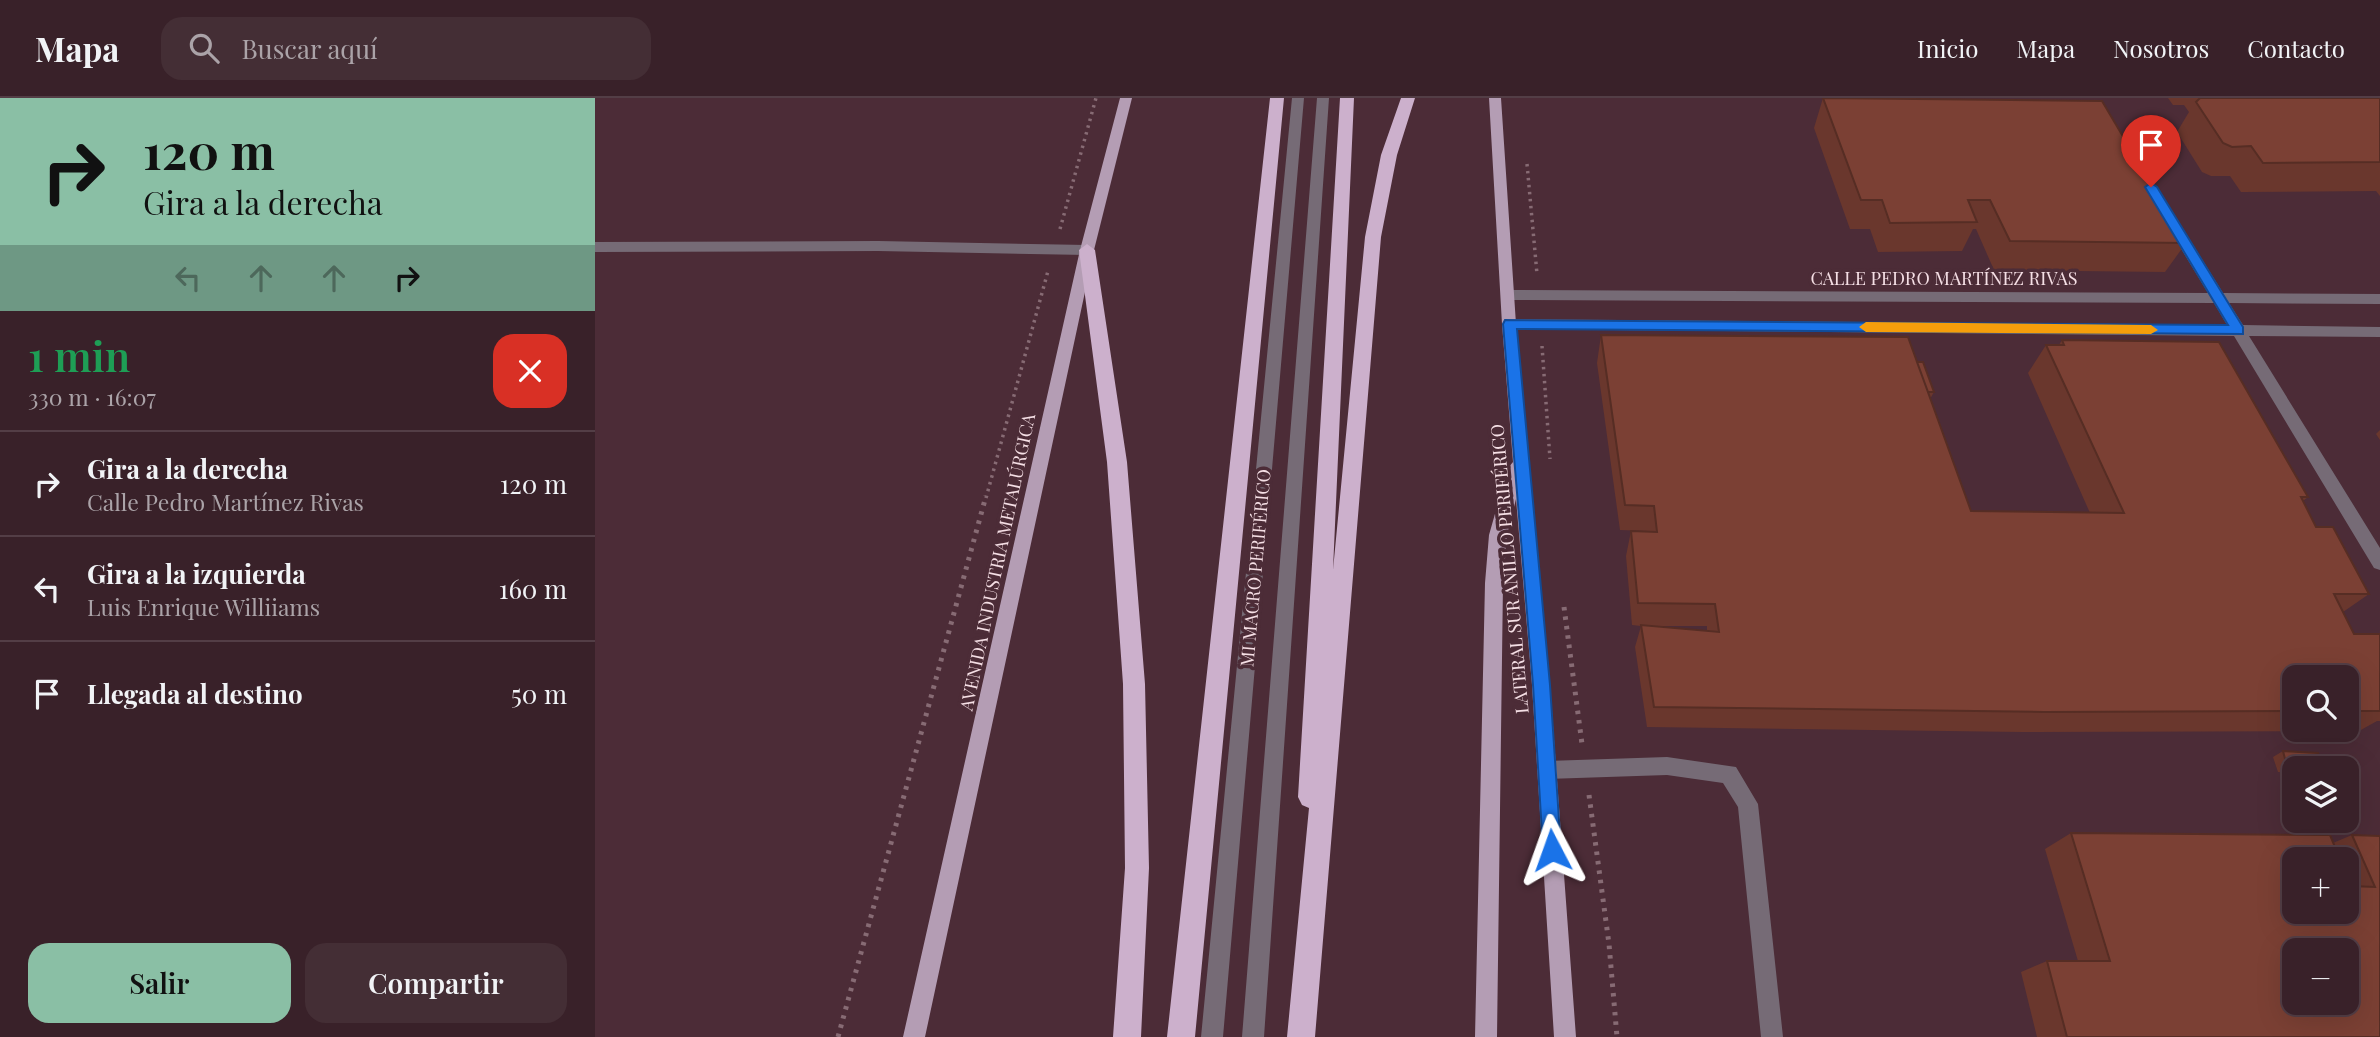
<!DOCTYPE html>
<html lang="es">
<head>
<meta charset="utf-8">
<style>
  body { margin:0; font-family:"Playfair Display",serif; background:#442e35; color:#f1f3f6; height:100vh; display:flex; flex-direction:column; font-size:26px; white-space:nowrap }
  * { box-sizing:border-box; margin:0 }
  p { font-size:23px; color:#aba3a8 }
  .icon { flex:none; width:38px; height:38px; fill:none; stroke:currentColor; stroke-width:2; stroke-linecap:round; stroke-linejoin:round }
  .map { position:relative; flex:1; overflow:hidden }
  .panel { display:flex; flex-direction:column; background:#392129; width:595px }
  .panel>* { flex:none }
  .top-card { background:#8abfa5; color:#111; overflow:hidden }
  .controls { position:absolute; left:1687px; top:567px; display:grid; gap:14px }
  .controls a { display:grid; place-items:center; width:77px; height:77px; border-radius:14px; background:#392129; box-shadow:0 7px 28px #0002,0 0 0 2px #533e46; font-size:35px }
  .pin { position:absolute; display:grid; place-items:center; width:60px; height:60px; color:#fff; margin:-72px -30px; border-radius:50% 50% 50% 0; rotate:-45deg; box-shadow:0 0 7px #0007 }
  .pin .icon { rotate:45deg }
  .me { position:absolute; width:77px; margin:-38px; rotate:356deg; stroke-linejoin:round; filter:drop-shadow(0 0 5px #0008) }
  .turn { display:flex; align-items:center; gap:24px; height:147px; padding:0 28px; font-size:32px }
  .turn .icon { width:91px; height:91px; stroke-width:2.5 }
  .turn b { display:block; font-size:49px; line-height:60px }
  .lanes { display:flex; align-items:center; height:66px; padding:0 28px; background:#0003; justify-content:center; gap:35px; direction:ltr }
  .lanes .off { opacity:.35 }
  .round { display:grid; place-items:center; flex:none; width:74px; height:74px; border-radius:21px; background:#442e35 }
  .headline { display:flex; align-items:center; justify-content:space-between; height:119px; padding:0 28px }
  h1 { font-size:42px; font-weight:600; line-height:52px; color:#1e9e55 }
  .button { display:flex; gap:14px; margin-top:auto; padding:14px 28px }
  .button a { flex:1; height:80px; border-radius:21px; background:#8abfa5; color:#111; font-size:28px; font-weight:600; line-height:80px; text-align:center }
  .button a+a { background:#442e35; color:#f1f3f6 }
  ul { padding:0; list-style:none }
  li { display:flex; align-items:center; gap:21px; height:105px; padding:0 28px; border-top:2px solid #533e46 }
  li div { flex:1 }
  li b { display:block; font-size:26px }
  li em { font-style:normal }
  header { display:flex; align-items:center; gap:42px; box-sizing:border-box; height:98px; padding:0 35px; background:#392129; border-bottom:2px solid #533e46 }
  header strong { font-size:33px }
  nav { display:flex; gap:38px; margin-inline-start:auto; font-size:24px }
  .search { width:490px; height:63px; background:#442e35; display:flex; align-items:center; gap:18px; box-sizing:border-box; padding:0 24px; border-radius:21px; color:#aba3a8; font-size:26px }
  main { display:flex; flex:1; min-height:0 }
  .map>svg:first-child { display:block }
</style>
</head>
<body>
<header>
<strong>Mapa</strong>
<div class="search"><svg class="icon" aria-label="search" viewBox="0 0 24 24"><circle cx="10" cy="10" r="6"/><path d="M15 15l6 6"/></svg>Buscar aquí</div>
<nav><a>Inicio</a><a>Mapa</a><a>Nosotros</a><a>Contacto</a></nav>
</header>
<main>
<section class="panel">
<div class="top-card">
<div class="turn"><svg class="icon" aria-label="right" viewBox="0 0 24 24"><path d="M7 20v-9h11M14 6l5 5-5 5"/></svg><div><b>120 m</b>Gira a la derecha</div></div>
<div class="lanes"><svg class="icon off" aria-label="left" viewBox="0 0 24 24"><path d="M17 20v-9H6M10 6l-5 5 5 5"/></svg><svg class="icon off" aria-label="ahead" viewBox="0 0 24 24"><path d="M12 20V5M6 11l6-6 6 6"/></svg><svg class="icon off" aria-label="ahead" viewBox="0 0 24 24"><path d="M12 20V5M6 11l6-6 6 6"/></svg><svg class="icon" aria-label="right" viewBox="0 0 24 24"><path d="M7 20v-9h11M14 6l5 5-5 5"/></svg></div>
</div>
<div class="headline"><div><h1>1 min</h1><p>330 m · 16:07</p></div><a class="round" style="background:#d93025;color:#fff"><svg class="icon" aria-label="close" viewBox="0 0 24 24"><path d="M6 6l12 12M18 6L6 18"/></svg></a></div>
<ul>
<li><svg class="icon" aria-label="right" viewBox="0 0 24 24"><path d="M7 20v-9h11M14 6l5 5-5 5"/></svg><div><b>Gira a la derecha</b><p>Calle Pedro Martínez Rivas</p></div><em>120 m</em></li>
<li><svg class="icon" aria-label="left" viewBox="0 0 24 24"><path d="M17 20v-9H6M10 6l-5 5 5 5"/></svg><div><b>Gira a la izquierda</b><p>Luis Enrique Williiams</p></div><em>160 m</em></li>
<li><svg class="icon" aria-label="arrive" viewBox="0 0 24 24"><path d="M6 21V4h12l-3 4 3 4H6"/></svg><div><b>Llegada al destino</b></div><em>50 m</em></li>
</ul>
<div class="button"><a>Salir</a><a>Compartir</a></div>
</section>
<div class="map">
<svg width="1785" height="939" viewBox="0 0 1785 939">
  <rect width="100%" height="100%" fill="#4c2c37"/>
  <g fill="none" stroke-linecap="round" stroke-linejoin="round">
    <path stroke="#876b74" stroke-width="3.5" stroke-dasharray="2.5 4.5" stroke-linecap="butt" d="M932 66 942 176
      M465 131 501 0
      M947 248 955 361
      M391 400 453 173"/>
    <path stroke="#876b74" stroke-width="5" stroke-dasharray="3.5 6" stroke-linecap="butt" d="M969 509 987 646
      M994 697 1014 846 1022 939
      M243 939 391 398"/>
    <path fill="#766b76" fill-rule="evenodd" d="M697 0H709L628 939H606Z
      M722 0H734L669 939H647Z
      M1578 121 1583 123 1628 195 1785 196V206L1634 205 1648 227 1785 229V239L1654 238 1785 450V472L1779 470 1639 238 914 231 907 226 914 221 1632 227 1619 205 913 202 906 197 913 192 1613 195 1571 126Z
      M283 143 492 147 499 152 492 157 283 153 0 154V144Z
      M1072 659 1141 669 1163 706 1188 939H1166L1143 709 1128 685 1072 677 952 681 945 679 942 672 945 665 952 663Z"/>
    <path fill="#b49db4" fill-rule="evenodd" d="M525 0H537L499 152 330 939H308L485 152Z
      M894 0H906L921 226 955 587 981 939H959L937 587 921 401 912 437 908 485 902 939H880L890 485 894 437 913 370 918 364 907 226Z"/>
    <path fill="#ccb0cc" fill-rule="evenodd" d="M675 0H689L600 939H572Z
      M745 0H759L738 472 770 139 786 57 806 0H820L802 57 786 139 720 939H692L714 710 707 707 703 699Z
      M492 146 500 152 532 364 550 586 554 770 546 939H518L530 770 528 586 512 364 484 152Z"/>
  </g>
  <path fill="#6a372d" fill-rule="evenodd" d="M1228 0 1591 145 1570 174 1399 172 1381 131H1378L1367 153 1283 154 1275 131H1255L1219 30Z
    M1573 0H1785V98L1781 93 1646 94 1635 78H1616L1607 74 1582 34 1594 14 1589 7H1578Z
    M1006 237 1322 264 1339 294 1335 301 1376 413 1495 415 1433 275 1451 247H1464L1467 242 1713 399 1708 403 1721 429 1774 496 1748 514 1759 536H1785V623H1782L1764 633 1426 634 1052 629 1040 549 1046 528 1037 527 1031 458 1036 433 1053 434V433L1025 432 1002 265ZM1050 528H1112V533ZM1699 579H1752V632H1699Z
    M1785 332V342L1781 336Z
    M1688 653 1729 670H1699V675L1683 674 1678 659Z
    M1476 735 1738 745 1757 737 1785 738V939H1442L1426 874 1452 863H1483L1450 751ZM1699 761H1752V814Z"/>
  <path fill="#7b4034" stroke="#562d24" stroke-width="2" fill-rule="evenodd" d="M1228 0 1507 3 1591 145 1415 143 1395 102H1373L1382 124 1295 125 1287 102H1266Z
    M1605 0H1785V64L1668 65 1656 48 1637 49 1628 45 1601 4Z
    M1006 237 1313 239 1376 413 1529 415 1451 247H1469L1467 242 1624 244 1713 399H1706L1721 429H1738L1774 496H1739L1759 536H1785V613H1752V579H1699V613L1449 614 1059 609 1046 527 1124 534 1120 506 1043 505 1036 433 1062 434 1059 408 1030 407Z
    M1322 264H1328L1339 294H1333Z
    M1688 653 1723 655 1729 670 1692 669Z
    M1476 735 1735 737 1745 761H1699V814H1752V777L1756 788 1780 789 1757 737 1785 738V939H1472L1452 863H1515ZM1699 852H1752V905H1699Z"/>
  <path fill="#1a73e8" stroke="#114b97" stroke-width="2" d="M1556 85 1562 89 1648 229V236L922 231 955 587 966 752 964 759 957 761 950 759 948 752 938 587 908 226 910 222 1633 227 1550 89Z"/>
  <path fill="#f59e0b" d="M1271 224 1556 227 1563 232 1556 236 1271 234 1264 229Z"/>
  <g text-anchor="middle" dominant-baseline="central" stroke-width="7" stroke-linejoin="round" paint-order="stroke">
    <g font-size="18" fill="#f5dfe5" stroke="#4c2c37">
      <text x="1349" y="180">CALLE PEDRO MARTÍNEZ RIVAS</text>
      <text transform="translate(402 464) rotate(-78)">AVENIDA INDUSTRIA METALÚRGICA</text>
      <text transform="translate(660 470) rotate(-85)">MI MACRO PERIFÉRICO</text>
      <text transform="translate(914 471) rotate(-95)">LATERAL SUR ANILLO PERIFÉRICO</text>
    </g>
  </g>
</svg>
<div class="controls">
<a><svg class="icon" aria-label="search" viewBox="0 0 24 24"><circle cx="10" cy="10" r="6"/><path d="M15 15l6 6"/></svg></a>
<a><svg class="icon" aria-label="layers" viewBox="0 0 24 24"><path d="M12 4l9 5-9 5-9-5zM3 14l9 5 9-5"/></svg></a>
<a>+</a>
<a>−</a>
</div>
<div class="pin" style="left:1556px;top:89px;background:#d93025"><svg class="icon" aria-label="arrive" viewBox="0 0 24 24"><path d="M6 21V4h12l-3 4 3 4H6"/></svg></div>
<svg class="me" style="left:957px;top:752px" viewBox="-20 -20 40 40"><path d="M0-17L14 15 0 8-14 15z" fill="#1a73e8" stroke="#fff" stroke-width="4"/></svg>
</div>
</main>
</body>
</html>
